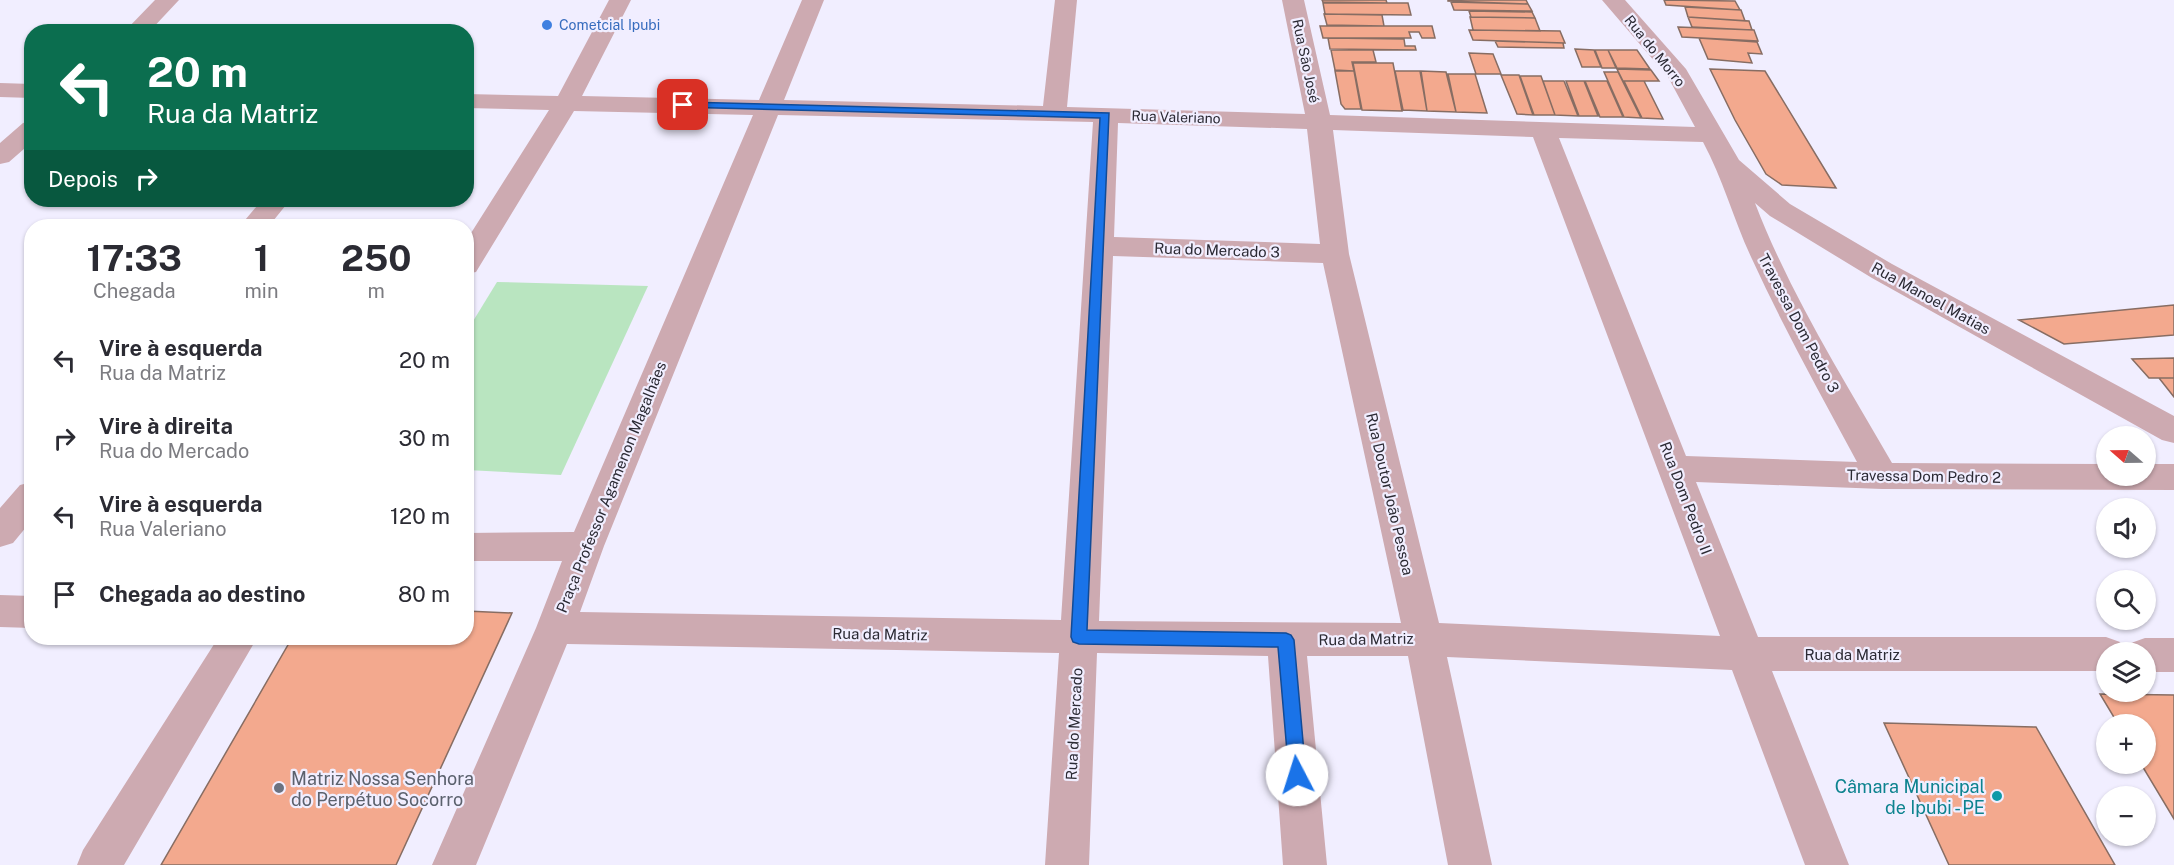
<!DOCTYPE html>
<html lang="pt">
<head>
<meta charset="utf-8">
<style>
  body { margin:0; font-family:"Public Sans",sans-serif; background:#f2f2f3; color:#2b2b33; height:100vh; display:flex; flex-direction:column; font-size:22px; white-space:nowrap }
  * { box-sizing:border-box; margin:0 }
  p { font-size:20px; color:#7c7c81 }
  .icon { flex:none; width:33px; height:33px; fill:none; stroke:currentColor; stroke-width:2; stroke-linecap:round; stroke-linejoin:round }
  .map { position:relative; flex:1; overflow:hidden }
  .drawer { position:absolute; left:24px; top:219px; width:450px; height:426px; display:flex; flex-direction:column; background:#fff; border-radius:24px; box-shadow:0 2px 4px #0004 }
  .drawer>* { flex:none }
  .banner { position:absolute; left:24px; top:24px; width:450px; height:183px; border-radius:24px; box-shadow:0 2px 4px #0004; background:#0b6e4f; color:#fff; overflow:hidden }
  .needle { width:39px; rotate:290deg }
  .tools { position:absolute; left:2096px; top:426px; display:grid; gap:12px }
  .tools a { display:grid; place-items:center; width:60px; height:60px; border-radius:50%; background:#fff; box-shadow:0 2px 4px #0004; font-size:30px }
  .pin { position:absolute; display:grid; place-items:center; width:51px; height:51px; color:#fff; margin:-26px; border-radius:12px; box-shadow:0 3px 9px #0006 }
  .me { position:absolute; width:66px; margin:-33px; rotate:355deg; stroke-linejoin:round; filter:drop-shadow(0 0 4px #0008) }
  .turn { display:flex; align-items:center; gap:21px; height:126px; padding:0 24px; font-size:27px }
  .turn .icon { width:78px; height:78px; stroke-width:2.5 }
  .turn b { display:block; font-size:42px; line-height:51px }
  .then { display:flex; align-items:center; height:57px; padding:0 24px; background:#0003; gap:12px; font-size:22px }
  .eta { display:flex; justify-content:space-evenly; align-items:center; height:102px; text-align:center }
  .eta b { font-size:36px; font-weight:700; line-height:42px }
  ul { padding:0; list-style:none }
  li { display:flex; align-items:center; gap:18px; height:78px; padding:0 24px }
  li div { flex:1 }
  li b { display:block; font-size:22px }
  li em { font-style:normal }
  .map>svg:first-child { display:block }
</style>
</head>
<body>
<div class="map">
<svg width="2174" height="865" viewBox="0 0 2174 865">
  <rect width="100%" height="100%" fill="#f1eeff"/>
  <path fill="#b9e5c0" d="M497 282 648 286 561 475 467 470V331Z"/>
  <path fill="#f3a98e" stroke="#876d63" stroke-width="1.5" d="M1322 0H1386L1387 3 1323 2Z
    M1448 0H1526L1528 4 1448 1Z
    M1664 0 1735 1 1740 10 1666 5Z
    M1451 2 1528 4 1532 11 1454 10Z
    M1323 3H1408L1411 15 1325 14Z
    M1685 7 1741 10 1745 21 1688 17Z
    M1469 11 1532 12 1535 18 1471 17Z
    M1324 14 1382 15 1384 26 1327 25Z
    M1470 17 1535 18 1540 31 1473 30Z
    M1688 17 1749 21 1752 30 1692 27Z
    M1320 26H1432L1435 38H1422L1419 32H1409L1411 38H1323Z
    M1678 27 1754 30 1758 41 1682 37Z
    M1469 30 1560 31 1565 43 1473 40Z
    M1328 38 1404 39 1405 46H1415L1416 50 1330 49Z
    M1699 38 1757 42 1762 54 1748 53 1752 63 1708 59Z
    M1495 41 1563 43 1564 48 1498 47Z
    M1575 49 1594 50 1601 67H1582Z
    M1331 50H1373L1376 62H1352L1354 71 1335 70Z
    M1595 50H1608L1616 68H1602Z
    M1608 50H1637L1650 69 1617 68Z
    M1469 53 1493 54 1501 74H1476Z
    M1353 63H1393L1402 111 1362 110Z
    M1617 69 1651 70 1659 81H1623Z
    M1710 69 1765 71 1836 188 1782 185 1766 174 1735 120Z
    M1335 71H1354L1361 109H1345L1341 104Z
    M1395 71H1420L1427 111 1403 110Z
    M1421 71 1446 72 1456 112 1427 111Z
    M1604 72H1618L1641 118 1624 117Z
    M1448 74H1475L1487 113 1456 112Z
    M1501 75H1519L1533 115 1517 114Z
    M1520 76H1541L1555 115H1534Z
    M1543 81H1564L1578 116 1555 115Z
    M1566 81H1584L1598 116H1579Z
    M1585 81H1607L1623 117H1600Z
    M1624 81H1644L1663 119 1642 118Z
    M2174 305V335L2064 344 2019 320Z
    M2174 358V378H2149L2132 359Z
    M2159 378H2174V397Z
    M466 611 512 613 396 865H161L292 638H466Z
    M2100 694 2174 695V819L2141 764H2145V724H2118Z
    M1884 723 2036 727 2115 865H1949Z"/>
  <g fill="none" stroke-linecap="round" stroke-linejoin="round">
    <path fill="#cdaab1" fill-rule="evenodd" d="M155 0H179L149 32H124Z
      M609 0H631L582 96 759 100 802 0H824L784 100 1043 106 1055 0H1077L1067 107 1305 114 1282 0H1304L1330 115 1695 127 1668 77 1602 0H1625L1686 69 1739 160 1790 204 1892 264 2174 416V443L2162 440 1872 278 1770 216 1755 203C1790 294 1843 378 1892 463L2106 464V476H2145V464H2174V490L1882 489 1696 482 1758 637H2106L2120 642 2125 652H2106V671H1772L1849 865H1805L1732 670 1447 657 1492 865H1448L1408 656H1307L1327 865H1283L1268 656 1097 653 1089 865H1045L1059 653 567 644 476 865H432L536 628 562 561H466V533L574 532 753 115 574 111 476 272 466 274V241L549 110 466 108V94L558 96ZM778 115 1093 122 1061 620 580 612 604 546ZM1118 123 1307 129 1320 244 1114 237ZM1333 130 1533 137 1720 636 1439 623 1349 254ZM1559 138 1703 142C1723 179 1734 221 1752 259 1784 329 1821 395 1857 462L1686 456ZM1113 256 1323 263 1401 623 1099 621Z
      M0 83 32 84V98L0 97Z
      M32 121V142L9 162 0 164V143L23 123Z
      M262 200H290L269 226H240Z
      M32 482V520L13 543 0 547V508L20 485Z
      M0 595 32 596V628L0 627Z
      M218 638H257L124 865H77L83 850Z
      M2145 638H2174V672H2145V652H2127L2131 643Z"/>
  </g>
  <path fill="#1a73e8" stroke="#114b97" stroke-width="1.5" d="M683 102 1109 113 1087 630 1286 633 1291 635 1294 640 1306 775 1303 781 1297 783 1291 781 1289 775 1278 647 1079 644 1073 642 1071 637 1100 118 679 107V103Z"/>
  <circle fill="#3f7fe0" stroke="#f1eeff" stroke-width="2" cx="547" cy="25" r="6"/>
  <circle fill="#6b7280" stroke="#f1eeff" stroke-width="2" cx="279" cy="788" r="6"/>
  <circle fill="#0f9aa8" stroke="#f1eeff" stroke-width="2" cx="1997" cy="796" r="6"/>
  <g text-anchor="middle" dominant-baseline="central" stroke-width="4.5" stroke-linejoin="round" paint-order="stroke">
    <g font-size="14" fill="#366cbe" stroke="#f1eeff" text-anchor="start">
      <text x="559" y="25">Cometcial Ipubi</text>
    </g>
    <g font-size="14" fill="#2b2a34" stroke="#f1eeff">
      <text transform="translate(1655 51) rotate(51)">Rua do Morro</text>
      <text transform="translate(1306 61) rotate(78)">Rua São José</text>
      <text transform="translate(1176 117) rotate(2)">Rua Valeriano</text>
    </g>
    <g font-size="15" fill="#2b2a34" stroke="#f1eeff">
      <text transform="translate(1217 250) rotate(2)">Rua do Mercado 3</text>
      <text transform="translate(1931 298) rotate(29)">Rua Manoel Matias</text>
      <text transform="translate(1799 323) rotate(62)">Travessa Dom Pedro 3</text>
      <text transform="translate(1924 476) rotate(1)">Travessa Dom Pedro 2</text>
      <text transform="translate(611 487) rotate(-68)">Praça Professor Agamenon Magalhães</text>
      <text transform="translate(1390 494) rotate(77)">Rua Doutor João Pessoa</text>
      <text transform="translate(1686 498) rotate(69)">Rua Dom Pedro II</text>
      <text transform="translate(880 634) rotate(1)">Rua da Matriz</text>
      <text transform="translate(1366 639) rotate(-1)">Rua da Matriz</text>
      <text x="1852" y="654">Rua da Matriz</text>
      <text transform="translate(1074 724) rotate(-87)">Rua do Mercado</text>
    </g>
    <g font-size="18" fill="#5b616d" stroke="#f1eeff" text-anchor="start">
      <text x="291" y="778">Matriz Nossa Senhora<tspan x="291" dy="21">do Perpétuo Socorro</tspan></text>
    </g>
    <g font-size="18" fill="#0d838f" stroke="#f1eeff" text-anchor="end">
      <text x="1985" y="786">Câmara Municipal<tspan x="1985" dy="21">de Ipubi - PE</tspan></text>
    </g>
  </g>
</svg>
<div class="tools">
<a><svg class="needle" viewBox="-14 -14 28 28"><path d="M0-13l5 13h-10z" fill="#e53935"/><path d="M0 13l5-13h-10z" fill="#7c7c81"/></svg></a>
<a><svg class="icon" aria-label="sound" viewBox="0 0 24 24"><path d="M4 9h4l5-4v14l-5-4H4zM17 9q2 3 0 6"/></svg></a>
<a><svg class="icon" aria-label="search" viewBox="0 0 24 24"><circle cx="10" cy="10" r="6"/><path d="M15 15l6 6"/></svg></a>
<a><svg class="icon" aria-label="layers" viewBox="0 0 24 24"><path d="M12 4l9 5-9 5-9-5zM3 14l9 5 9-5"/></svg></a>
<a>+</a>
<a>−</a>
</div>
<div class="pin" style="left:683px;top:105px;background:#d93025"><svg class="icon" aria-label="arrive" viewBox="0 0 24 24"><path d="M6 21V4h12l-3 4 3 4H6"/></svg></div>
<svg class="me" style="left:1297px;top:775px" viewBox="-20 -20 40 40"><circle r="19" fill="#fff"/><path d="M0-13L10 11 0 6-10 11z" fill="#1a73e8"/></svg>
<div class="banner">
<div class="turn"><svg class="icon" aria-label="left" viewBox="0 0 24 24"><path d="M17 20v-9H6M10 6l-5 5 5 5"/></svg><div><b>20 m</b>Rua da Matriz</div></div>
<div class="then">Depois<svg class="icon" aria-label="right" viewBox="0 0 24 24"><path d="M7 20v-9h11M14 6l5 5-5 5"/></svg></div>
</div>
<section class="drawer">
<div class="eta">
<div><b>17:33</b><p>Chegada</p></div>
<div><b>1</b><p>min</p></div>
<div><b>250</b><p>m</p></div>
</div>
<ul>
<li><svg class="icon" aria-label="left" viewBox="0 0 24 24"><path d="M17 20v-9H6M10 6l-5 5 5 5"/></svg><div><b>Vire à esquerda</b><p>Rua da Matriz</p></div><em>20 m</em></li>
<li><svg class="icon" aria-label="right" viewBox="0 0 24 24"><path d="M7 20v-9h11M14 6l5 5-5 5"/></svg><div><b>Vire à direita</b><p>Rua do Mercado</p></div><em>30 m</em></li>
<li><svg class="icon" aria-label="left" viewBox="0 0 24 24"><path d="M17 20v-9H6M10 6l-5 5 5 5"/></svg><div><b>Vire à esquerda</b><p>Rua Valeriano</p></div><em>120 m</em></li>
<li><svg class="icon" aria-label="arrive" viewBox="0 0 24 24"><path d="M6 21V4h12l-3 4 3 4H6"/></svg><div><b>Chegada ao destino</b></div><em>80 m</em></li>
</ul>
</section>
</div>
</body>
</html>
